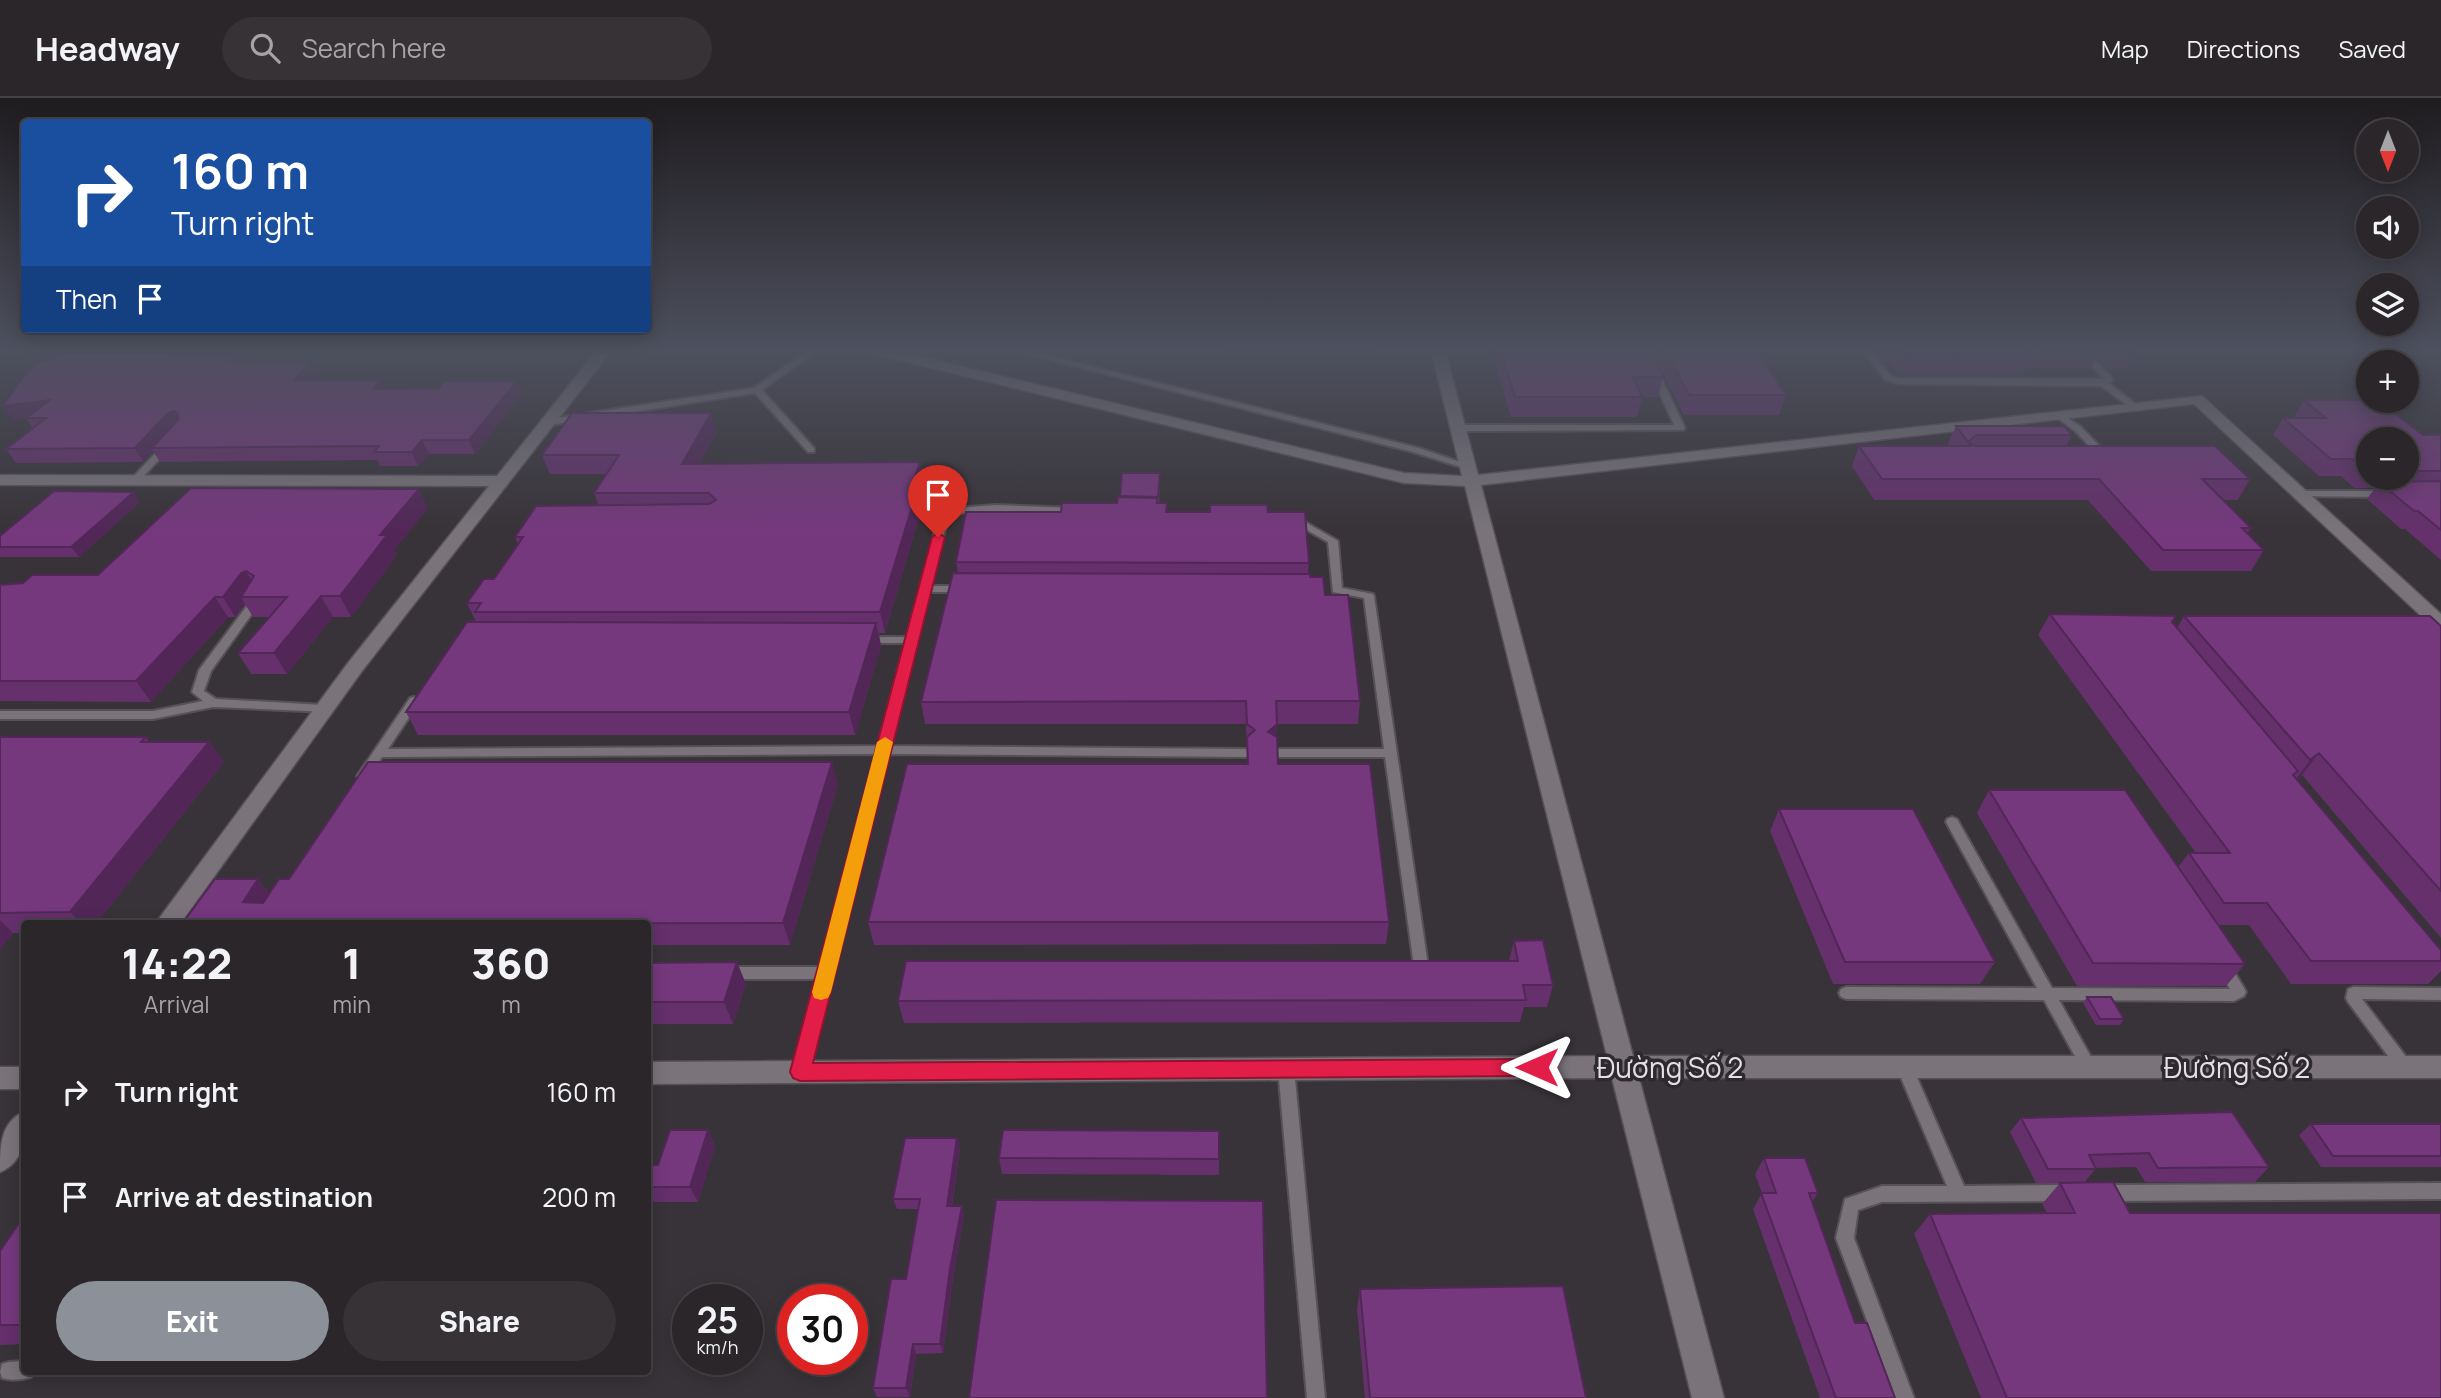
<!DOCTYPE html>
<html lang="en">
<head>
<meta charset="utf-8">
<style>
  body { margin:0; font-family:Manrope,sans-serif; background:#363236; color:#f1f3f6; height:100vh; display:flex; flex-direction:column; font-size:26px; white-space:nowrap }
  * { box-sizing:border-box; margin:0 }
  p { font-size:23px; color:#a5a5a8 }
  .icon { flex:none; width:38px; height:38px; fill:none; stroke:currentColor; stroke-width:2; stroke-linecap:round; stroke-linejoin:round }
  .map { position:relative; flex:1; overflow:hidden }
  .drawer { position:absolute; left:21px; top:822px; width:630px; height:455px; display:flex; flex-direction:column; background:#2a262a; border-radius:7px; box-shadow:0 4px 18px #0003,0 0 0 2px #464347 }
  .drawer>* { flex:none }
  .guide { position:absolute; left:21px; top:21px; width:630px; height:214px; border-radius:7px; box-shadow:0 4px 18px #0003,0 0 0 2px #464347; background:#1a4fa0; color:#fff; overflow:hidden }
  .needle { width:46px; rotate:180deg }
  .buttons { position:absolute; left:2356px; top:21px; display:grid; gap:14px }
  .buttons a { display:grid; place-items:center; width:63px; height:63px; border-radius:50%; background:#2a262a; box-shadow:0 4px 18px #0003,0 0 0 2px #464347; font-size:35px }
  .speed { position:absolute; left:672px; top:1186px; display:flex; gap:14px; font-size:35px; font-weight:700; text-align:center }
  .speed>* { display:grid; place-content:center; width:91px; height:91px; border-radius:50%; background:#2a262a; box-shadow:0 4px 18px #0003,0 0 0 2px #464347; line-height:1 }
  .speed small { font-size:18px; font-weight:400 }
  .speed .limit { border:10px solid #d22; background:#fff; color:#111 }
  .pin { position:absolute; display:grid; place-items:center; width:60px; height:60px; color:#fff; margin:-72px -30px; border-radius:50% 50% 50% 0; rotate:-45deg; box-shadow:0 0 7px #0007 }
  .pin .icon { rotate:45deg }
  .me { position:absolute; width:77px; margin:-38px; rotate:270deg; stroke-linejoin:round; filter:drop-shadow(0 0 5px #0008) }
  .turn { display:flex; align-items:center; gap:24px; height:147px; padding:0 35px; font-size:32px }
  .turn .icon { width:91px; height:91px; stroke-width:2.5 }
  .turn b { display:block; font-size:49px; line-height:60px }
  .then { display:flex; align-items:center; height:66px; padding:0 35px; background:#0003; gap:14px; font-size:26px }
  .eta { display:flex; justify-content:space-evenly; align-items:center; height:119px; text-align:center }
  .eta b { font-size:42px; font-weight:800; line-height:49px }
  .primary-button { display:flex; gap:14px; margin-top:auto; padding:14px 35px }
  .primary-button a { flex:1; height:80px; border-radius:42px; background:#8c9099; color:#fff; font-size:28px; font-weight:800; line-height:80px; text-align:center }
  .primary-button a+a { background:#363236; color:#f1f3f6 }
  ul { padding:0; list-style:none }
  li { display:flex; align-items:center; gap:21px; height:105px; padding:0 35px }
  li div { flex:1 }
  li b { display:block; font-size:26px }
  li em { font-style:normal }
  header { display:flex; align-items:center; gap:42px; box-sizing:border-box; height:98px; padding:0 35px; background:#2a262a; border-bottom:2px solid #464347 }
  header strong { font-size:33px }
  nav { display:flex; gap:38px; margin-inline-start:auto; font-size:24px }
  .search { width:490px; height:63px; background:#363236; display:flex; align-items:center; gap:18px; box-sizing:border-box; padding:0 24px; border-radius:38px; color:#a5a5a8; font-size:26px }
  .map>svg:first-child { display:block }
</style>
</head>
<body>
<header>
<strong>Headway</strong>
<div class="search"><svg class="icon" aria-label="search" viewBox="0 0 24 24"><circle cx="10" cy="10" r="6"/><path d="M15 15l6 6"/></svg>Search here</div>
<nav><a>Map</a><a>Directions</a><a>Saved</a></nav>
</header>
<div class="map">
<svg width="2441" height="1300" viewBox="0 0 2441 1300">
  <rect width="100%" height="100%" fill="#383338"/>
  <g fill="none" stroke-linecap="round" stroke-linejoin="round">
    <defs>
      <path id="lane" d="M808 252H818L762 292 814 350V354H808L755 295 550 327 545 324 550 321 754 290Z
        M1011 252H1026L1419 350 1472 368 1467 371 1464 370 1413 354Z
        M1640 252H1648L1685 330 1683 332 1458 333 1453 330 1458 327H1674Z
        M1862 252H1870L1891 278 1899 280 2104 281 2076 252H2085L2112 280 2113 282 2109 285 2138 308 2131 310 2101 288 1899 286 1885 282Z
        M2059 314 2081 329 2107 356V360H2101L2075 333 2056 319 2055 317Z
        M168 344 173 347 171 349 138 384H132V380L165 345Z
        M2300 393H2385L2390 396 2385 399 2297 398V394Z
        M996 407 1075 410 1080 413 1075 416 996 413 949 416 931 488H965L970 491 965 494H929L890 648 1246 651 1252 655 1246 659 888 656 805 979 800 981 795 979 792 974 817 881H725L720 879 718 875 720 871 725 869H820L876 656 382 659 367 681 363 682 357 678 410 600 414 599 420 603 388 651 878 648 905 545H864L858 542 864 539H907L941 411Z
        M1293 417 1338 443 1342 490 1373 496 1374 498 1427 861 1425 865 1420 867 1415 865 1413 861 1385 659H1276L1270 655 1276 651H1384L1364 500 1333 494 1328 444 1289 422 1288 420Z
        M259 496 264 499 211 573 204 593 216 601 324 607 328 608 330 611 328 614 213 609 153 621H0V613H153L203 603 192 594 199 572 255 497Z
        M1952 719 1957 721 2052 890 2230 891 2217 869 2219 865 2224 863 2229 865 2244 890 2246 894 2244 898 2234 903 2059 902 2096 968 2093 973 2088 975 2083 973 2044 902 1846 901 1841 899 1839 895 1841 891 1846 889 2037 890 1946 724 1947 721Z
        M2353 889 2441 890V902L2362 901 2410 964 2413 969 2410 974 2405 976 2400 974 2348 904 2346 900 2348 891Z
        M1904 961 1909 963 1912 968 1964 1088 2065 1087 2071 1090 2073 1095 2071 1100 2065 1103 1882 1104 1858 1112 1854 1140 1914 1300H1896L1836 1140 1845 1101 1882 1088H1947L1896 968 1899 963Z
        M1286 963 1291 965 1294 970 1325 1300H1307L1278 970 1281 965Z
        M2441 1085V1101L2104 1103 2098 1100 2096 1095 2098 1090 2104 1087Z
        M24 1263V1274H32L31 1279C21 1282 12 1283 2 1280L0 1274 2 1266 9 1264Z"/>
      <path id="street" d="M597 252H612L362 573 180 826H155L348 565 489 388 0 387V377L497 378Z
        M867 252H893L1404 375 1462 378 1431 252H1445L1478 377 2202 298 2441 516V532L2434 530 2194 306 1481 387 1633 958H2441V980H1639L1724 1300H1692L1612 980 648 986V964L1607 958 1465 388 1404 385 874 256Z
        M0 969H24V991H0Z
        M24 1014C26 1037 25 1064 0 1074 0 1050 0 1024 24 1014Z"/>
    </defs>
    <use href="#lane" stroke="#565156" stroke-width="4"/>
    <use href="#street" stroke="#565156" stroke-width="3"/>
    <use href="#lane" fill="#7a747a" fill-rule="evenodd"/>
    <use href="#street" fill="#7a747a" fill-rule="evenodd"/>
  </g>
  <path fill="#65306c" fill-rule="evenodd" d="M198 252 192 257 318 277 313 282 384 291 439 290 517 283 522 296 475 356H429L418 368H380L377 362 160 364 153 353 143 364 16 365 6 351 33 331 26 320 12 322Z
    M405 252H472L405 253Z
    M1224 252H1377L1376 257 1224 258Z
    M1491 252H1757L1786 297 1779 317H1684L1655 260 1663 279 1658 299H1642L1637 319H1511Z
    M1874 252H2137L2128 271H2107L2096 259 2090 271 2026 270 2023 276H1951V277H1899L1888 264H1883Z
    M2304 302 2423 337H2441V462L2405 431H2401L2367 401 2375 390H2354L2341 378H2319L2273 337 2283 320H2296L2294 319ZM2368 341H2406V380H2368Z
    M1956 328 2072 337 2066 348 2250 381 2238 402H2223L2251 430 2247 435 2264 452 2251 473H2151L2088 402H1874L1852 368 1859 348H1947Z
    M717 334 699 366 922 376 926 396 885 535H879L881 548 855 637H418L406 614 476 524 467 505 494 481 518 446 515 439 599 408 594 395 606 376H550L542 357Z
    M1160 386 1159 405H1167V414H1268L1309 465 1308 476 1325 497 1360 603 1358 626H1277L1276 639 1278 666 1389 824 1386 846 874 847 868 824 1247 666 1246 626H925L921 604 958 475 956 464 1061 414 1117 405Z
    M140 404 79 459H0V438Z
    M428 410 394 452 397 457 351 519H333L287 576H251L238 555 269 519H253L245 506 235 519H228L151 604 0 603V487L98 477Z
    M2050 516 2172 525 2177 530 2184 518 2441 528V840L2302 677 2297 682 2441 852V873L2428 886H2291L2249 827H2218L2245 866 2226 888H2077L1977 715 1989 692 2178 769 2189 755H2196L2038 537Z
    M0 639H146L149 644H209L224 664 96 826H24V835H13L0 851Z
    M838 686 790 847H648V826H182L258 781 269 795 289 781Z
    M1779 711 1995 864 1980 886H1833L1770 733Z
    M1514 843 1553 887 1547 909H1524L1520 924 904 925 898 903 1509 863Z
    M648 865 746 886 733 926H648Z
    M2087 899 2124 921 2120 927H2096L2083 905Z
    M2021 1020 2269 1069 2255 1084H2145L2136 1069 2096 1070 2084 1085 2130 1115 2441 1300H1981L1914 1136 1930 1116 2047 1115 2042 1106 2060 1085H2036L2010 1034Z
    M2311 1026H2441V1069H2321L2299 1037Z
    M708 1032 715 1048 698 1104H648V1067H658Z
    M1219 1033V1077L1002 1076 999 1060Z
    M957 1040 960 1050 952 1108H962L964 1118 953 1181 943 1255 916 1256 910 1299H877L873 1290 906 1181 918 1111H897L893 1101Z
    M1764 1060 1818 1095 1812 1104 1855 1225 1895 1300H1820L1753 1111 1762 1095 1755 1076Z
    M24 1118V1246L0 1247V1153Z
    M1360 1191 1586 1300H1365L1357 1211Z"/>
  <path fill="#522758" d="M176 252H198L177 270 170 257Z
    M237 257 244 270 229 264Z
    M311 264 318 277 301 295 294 282Z
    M380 282 387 296 373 291Z
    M517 283 522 296 475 356 469 342Z
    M50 302 59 315 12 322 3 308Z
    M174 313 182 327 152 350 153 353 143 364 135 350 168 315Z
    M711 315 717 334 688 386 682 366Z
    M422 342 429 356 418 368 412 354Z
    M920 364 926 396 885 535 880 514Z
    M419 391 428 410 394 452 397 457 351 519 340 498 380 437Z
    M134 394 140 404 79 459 71 449Z
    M246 473 258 493 241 499 245 506 235 519 223 499 241 475Z
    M321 498 333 519 287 576 274 555Z
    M215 499 228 519 151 604 136 583Z
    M876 525 881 548 855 637 849 614Z
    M1277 626 1276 648 1268 634Z
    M209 644 224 664 96 826H82L70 814Z
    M2319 655 2302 677 2293 685 2310 662Z
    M832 664 838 686 790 847 783 825Z
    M258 781 275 803 261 826 243 804Z
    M0 822 13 835 0 851Z
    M737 864 746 886 733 926 724 904Z
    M708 1032 715 1048 698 1104 690 1089Z
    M957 1040 960 1050 950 1118 947 1108Z
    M962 1108 964 1118 953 1181 943 1255 940 1246 950 1171Z
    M913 1246 916 1256 910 1299 906 1290Z"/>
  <path fill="#75387d" stroke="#522758" stroke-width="2" d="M63 252H176L170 257H237L229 264H311L294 282H380L373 291 439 290 445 283H517L469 342H422L412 354H374L379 348 152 350 178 322V315L174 313 168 315 135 350 6 351 46 320H26L50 302 3 308 22 280 39 263 49 262Z
    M1500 252H1652L1663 279H1633L1642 299H1515Z
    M1665 252H1757L1786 297H1689Z
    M1901 252H2027L2032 257H1957L1958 258H1906Z
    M2304 302H2364L2388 310 2423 337H2441V373H2406V341H2368V373H2366L2352 361H2331L2283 320H2326Z
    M572 315H711L682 366 920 364 916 376H922L880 514H475L481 505H467L484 481H494L523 439H515L536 408 709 406 716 402 709 395H594L619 357H542Z
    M1956 328H2064L2072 337H1976L1968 344 1976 348H2215L2250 381H2202L2251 430H2242L2264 452H2163L2099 381H1882L1859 348H1971Z
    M1122 375H1160L1158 399 1120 398Z
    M2441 383V432L2418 413H2414L2379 384Z
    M191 390 419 391 380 437H387L340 498H321L274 555H238L287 499H241L254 478 246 473 241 475 223 499H215L136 583H0V487L23 485 32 477H98Z
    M54 393 134 394 71 449H0V438Z
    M1118 399 1157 400V405H1167L1166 414H1210V407H1267L1268 414H1305L1309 465 956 464 966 414H1061L1062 405H1117Z
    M953 475 1310 476V479H1323L1325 497H1348L1360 603H1276L1277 626 1268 634 1277 639 1278 666H1370L1389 824H868L907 666H1248L1247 639 1255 632 1247 626 1246 603 921 604Z
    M2050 516 2176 518 2172 524 2298 673 2293 677 2441 852V863H2311L2267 805H2224L2189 755H2230Z
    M2184 518H2430L2441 528V793L2319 655 2310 662Z
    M467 524 876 525 849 614H406Z
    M0 639H146L141 644H209L70 814 0 815Z
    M368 664H832L783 825 182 826 215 781H258L243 804 263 805 279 781H289Z
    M1989 692H2125L2245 866 2093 865Z
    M1779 711H1913L1995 864H1845Z
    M1543 842 1553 887H1523L1526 902 898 903 906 863H1518L1514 843Z
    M737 864 724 904H648V865Z
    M2087 899H2111L2124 921H2100Z
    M2232 1014 2269 1069 2158 1070 2149 1055 2089 1057 2096 1071H2048L2021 1020Z
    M2311 1026H2441V1058H2333Z
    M670 1032H708L690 1089H648V1067H658Z
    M1003 1032 1219 1033V1061L999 1060Z
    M905 1040H957L947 1108H962L950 1171 940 1246H913L906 1290H873L891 1181H906L920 1101H893Z
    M1764 1060H1805L1818 1095H1809L1855 1225H1867L1895 1300H1836L1761 1095H1776Z
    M2113 1084 2130 1115H2441V1300H2007L1930 1116 2075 1115 2060 1085Z
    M996 1102 1263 1103 1267 1300H969Z
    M24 1118V1227H0V1153Z
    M1563 1188 1586 1300H1370L1360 1191Z"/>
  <linearGradient id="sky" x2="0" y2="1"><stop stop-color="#1f1c1f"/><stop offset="0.58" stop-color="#4d505e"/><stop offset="1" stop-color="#4d505e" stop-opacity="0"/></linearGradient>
  <rect width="2441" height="434" fill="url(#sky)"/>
  <path fill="#e11d48" stroke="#92132f" stroke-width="2" d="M938 435 945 439 813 965 1537 961 1544 963 1547 969 1544 975 1537 978 800 983 793 980 790 974 932 439Z"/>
  <path fill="#f59e0b" d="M885 639 893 644 831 894 828 900 821 902 814 900 812 894 877 644Z"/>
  <g text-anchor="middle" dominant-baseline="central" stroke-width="7" stroke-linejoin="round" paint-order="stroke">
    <g font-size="28" fill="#e3e0e3" stroke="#2d292e">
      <text x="1670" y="969">Đường Số 2</text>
      <text x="2237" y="969">Đường Số 2</text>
    </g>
  </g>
</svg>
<div class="buttons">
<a><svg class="needle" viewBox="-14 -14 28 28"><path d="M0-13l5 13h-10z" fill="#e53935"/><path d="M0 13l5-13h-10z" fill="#a5a5a8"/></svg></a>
<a><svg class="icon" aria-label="sound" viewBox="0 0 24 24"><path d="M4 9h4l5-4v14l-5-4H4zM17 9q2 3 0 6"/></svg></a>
<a><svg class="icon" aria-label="layers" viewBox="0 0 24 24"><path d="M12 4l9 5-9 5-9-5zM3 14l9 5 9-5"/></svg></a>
<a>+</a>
<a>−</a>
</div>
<div class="speed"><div>25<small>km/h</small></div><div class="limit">30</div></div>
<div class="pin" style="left:938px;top:439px;background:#d93025"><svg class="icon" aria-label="arrive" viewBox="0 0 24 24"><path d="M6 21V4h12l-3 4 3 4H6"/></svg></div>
<svg class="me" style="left:1537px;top:969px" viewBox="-20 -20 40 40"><path d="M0-17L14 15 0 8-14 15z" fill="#e11d48" stroke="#fff" stroke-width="4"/></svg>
<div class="guide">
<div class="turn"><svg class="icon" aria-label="right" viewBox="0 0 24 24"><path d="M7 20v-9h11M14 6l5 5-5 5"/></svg><div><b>160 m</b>Turn right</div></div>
<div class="then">Then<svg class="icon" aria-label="arrive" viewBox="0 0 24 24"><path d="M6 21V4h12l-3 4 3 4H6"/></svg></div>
</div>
<section class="drawer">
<div class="eta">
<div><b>14:22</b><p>Arrival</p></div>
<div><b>1</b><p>min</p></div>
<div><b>360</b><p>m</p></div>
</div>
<ul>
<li><svg class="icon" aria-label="right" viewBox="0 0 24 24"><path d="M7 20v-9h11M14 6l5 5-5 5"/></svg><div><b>Turn right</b></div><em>160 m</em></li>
<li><svg class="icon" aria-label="arrive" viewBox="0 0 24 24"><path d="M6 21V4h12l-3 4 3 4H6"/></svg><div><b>Arrive at destination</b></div><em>200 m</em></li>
</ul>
<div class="primary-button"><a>Exit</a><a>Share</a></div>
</section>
</div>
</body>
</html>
